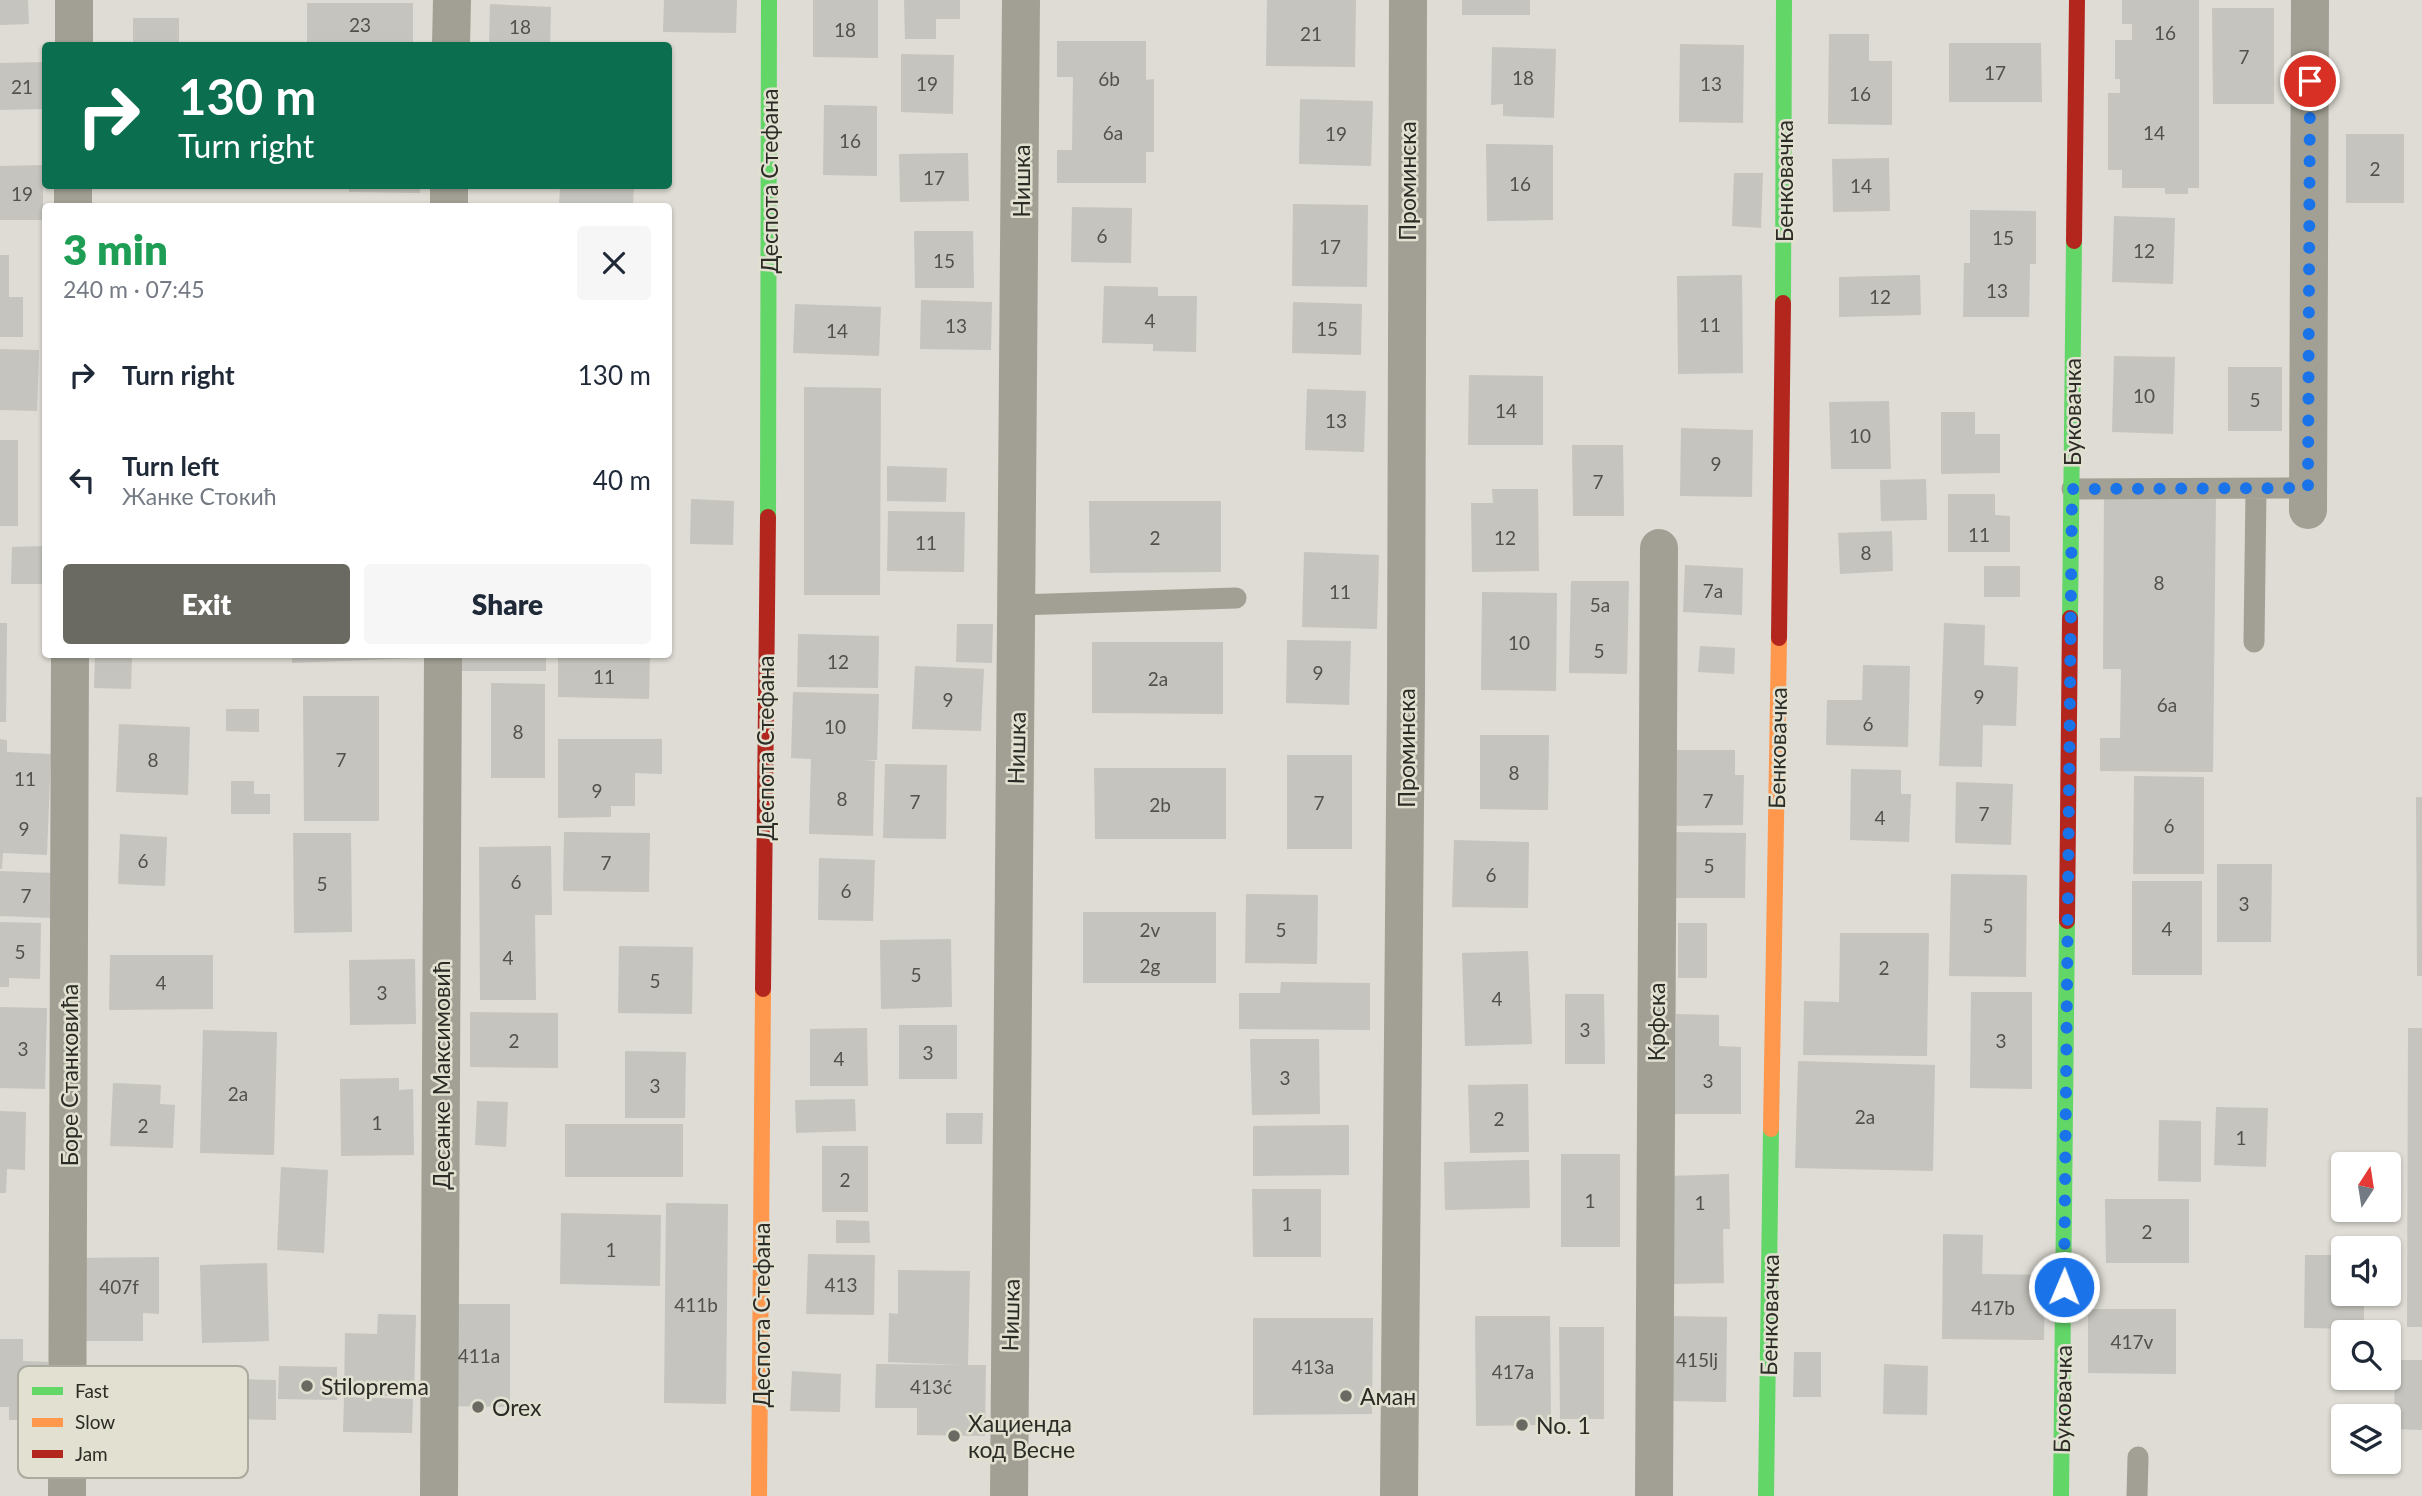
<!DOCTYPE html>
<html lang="en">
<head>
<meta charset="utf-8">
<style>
  body { margin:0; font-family:Lato,sans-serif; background:#f6f6f7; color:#1f2937; height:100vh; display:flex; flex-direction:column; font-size:26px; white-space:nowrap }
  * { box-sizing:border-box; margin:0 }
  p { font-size:23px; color:#747a83 }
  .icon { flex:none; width:38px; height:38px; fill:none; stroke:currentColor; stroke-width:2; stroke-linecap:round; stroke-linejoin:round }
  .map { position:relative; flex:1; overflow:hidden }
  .side { position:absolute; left:42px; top:203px; width:630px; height:455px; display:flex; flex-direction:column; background:#fff; border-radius:7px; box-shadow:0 2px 5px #0004 }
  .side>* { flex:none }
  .hud { position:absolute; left:42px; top:42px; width:630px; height:147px; border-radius:7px; box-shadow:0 2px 5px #0004; background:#0b6e4f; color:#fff; overflow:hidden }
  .needle { width:46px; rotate:12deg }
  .buttons { position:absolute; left:2331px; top:1152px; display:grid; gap:14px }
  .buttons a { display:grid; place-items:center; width:70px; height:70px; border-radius:7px; background:#fff; box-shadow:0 2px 5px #0004; font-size:35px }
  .pin { position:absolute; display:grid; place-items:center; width:60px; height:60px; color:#fff; margin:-30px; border:4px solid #fff; border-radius:50%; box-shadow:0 2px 7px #0007 }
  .me { position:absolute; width:77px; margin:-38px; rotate:1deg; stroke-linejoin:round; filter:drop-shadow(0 0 5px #0008) }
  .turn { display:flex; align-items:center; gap:24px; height:147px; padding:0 21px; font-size:32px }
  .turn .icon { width:91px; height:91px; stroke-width:2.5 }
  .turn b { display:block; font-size:49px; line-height:60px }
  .round { display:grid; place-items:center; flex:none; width:74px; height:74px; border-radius:7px; background:#f6f6f7 }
  .headline { display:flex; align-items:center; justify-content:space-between; height:119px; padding:0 21px }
  h1 { font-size:42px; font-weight:800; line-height:52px; color:#1e9e55 }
  .cta { display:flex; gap:14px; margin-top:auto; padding:14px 21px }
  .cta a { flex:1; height:80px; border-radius:7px; background:#6a6a63; color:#fff; font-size:28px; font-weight:800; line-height:80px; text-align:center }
  .cta a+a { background:#f6f6f7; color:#1f2937 }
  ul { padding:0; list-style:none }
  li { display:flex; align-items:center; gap:21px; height:105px; padding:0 21px }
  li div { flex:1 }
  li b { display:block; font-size:26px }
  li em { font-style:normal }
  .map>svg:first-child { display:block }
</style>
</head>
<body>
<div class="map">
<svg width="2422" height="1496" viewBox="0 0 2422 1496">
  <rect width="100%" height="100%" fill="#dedcd4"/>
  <path fill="#c5c4be" d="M0 0H28L29 24 0 25Z
    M664 0H737L736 33 663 32Z
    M813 0H878V58L813 57Z
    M904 0H960V19H936V39H905Z
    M1267 0H1356L1355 67 1266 66Z
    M1462 0H1530V15H1462Z
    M2122 0H2199V188H2188V194H2165V188H2122V170H2108V93H2120V79H2115V40H2132V24H2122Z
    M307 3H413V46H307Z
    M490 4 551 7 550 46H489Z
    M2212 8H2274V104H2213Z
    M133 18H179V46H133Z
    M1829 34H1869V61H1892V125L1828 124Z
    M1057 41H1146V80L1154 79V152H1146V183H1057V150H1072L1073 77H1057Z
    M1949 43H2041L2042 102H1949Z
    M1680 44 1744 45 1743 123 1679 122Z
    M1492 47 1556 49 1554 118 1503 116V104L1491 105Z
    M901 54 954 55 953 114 901 112Z
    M44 62V109L0 110V63Z
    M1300 99 1373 101 1371 166 1299 164Z
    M824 105 877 106V176L823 175Z
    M2346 134H2404V203H2346Z
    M1486 144 1553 145V220L1487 221Z
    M968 153 969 201 900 202 899 154Z
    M1889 158 1890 211 1833 212 1832 159Z
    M43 165V220H0V166Z
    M1734 173H1763L1761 228 1732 226Z
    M349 186H420V193L349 192Z
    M560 186H634L633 206H559Z
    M1293 204 1368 205 1367 287 1292 286Z
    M1072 207 1132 208 1131 263 1071 262Z
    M1970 210 2036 211V264H2030L2029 317H1963L1964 263H1970Z
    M2114 216 2175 218 2173 284 2112 282Z
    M914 231H973L974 288H915Z
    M0 255H9V297H23V337H0Z
    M1742 275 1743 373 1678 374 1677 276Z
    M1920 275 1921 315 1839 317V277Z
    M1104 286 1158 287V296H1197L1196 352 1153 351V344L1102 343Z
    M921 300 992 302 991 350 920 349Z
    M1293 302 1362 304 1361 355 1292 353Z
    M795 304 881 307 879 356 793 353Z
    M0 349 39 350 37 411 0 410Z
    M2114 356 2175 357 2173 434 2112 432Z
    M2228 367H2282V431H2228Z
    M1469 375 1543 376V445H1468Z
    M804 387 881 388 880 595H804Z
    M1307 389 1366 391 1364 452 1305 450Z
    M1889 401 1891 469H1831L1829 402Z
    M1941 412H1975V434H2000V473L1941 474Z
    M1681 428 1753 430 1752 497 1680 496Z
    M0 440H18V526H0Z
    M1572 445H1623L1624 516H1573Z
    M887 466 947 468 946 502 887 501Z
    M1926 479 1927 520 1881 521 1880 480Z
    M1492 489H1538L1539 571 1472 572 1471 503H1493Z
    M1948 494H1995V515L2010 516V552H1948Z
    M2104 494 2216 495 2213 772 2100 771V738H2120L2121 669H2103Z
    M691 499 734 501 733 545 690 544Z
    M1089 501H1221V572L1090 573Z
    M888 511 965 512 964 572 887 571Z
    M1892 531 1893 571 1840 574 1838 533Z
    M43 546 42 584H11L12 547Z
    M1304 552 1379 555 1377 629 1302 627Z
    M1685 565 1743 568 1742 615 1683 612Z
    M1984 566H2020V597H1984Z
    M1571 581H1629L1627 674 1569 673Z
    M1482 592 1557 593 1556 691 1481 690Z
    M0 623H7L6 722H0Z
    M1944 623 1985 625 1984 665 2018 667 2016 726 1983 725 1982 767 1939 766Z
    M957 624H993L992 663 956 662Z
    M798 634 879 636 878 688 797 687Z
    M1287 640 1351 641 1349 705 1286 703Z
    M1092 642H1223V714L1092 713Z
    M1700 646 1735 648 1734 674 1698 672Z
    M95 654H132L131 689 94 688Z
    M292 654H417V658L292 663Z
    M459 654H546V671H459Z
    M558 654H650L649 699 558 697Z
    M1863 665 1910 666 1908 747 1826 745 1827 700H1862Z
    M915 666 984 669 981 731 912 729Z
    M491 683 545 684V778H491Z
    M793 692 879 694 877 760H862L875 761 873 836 809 834 811 759 791 758Z
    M303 696H379V821H304Z
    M226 709H259V732L226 731Z
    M119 724 190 727 188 795 116 792Z
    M1480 735H1549L1548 810 1480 809Z
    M0 739 7 740V752L51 754 47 855 3 853 2 869H0Z
    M558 739H662V774L635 773V806H611V817L558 818Z
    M1672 750H1735V775H1744L1743 825 1672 826Z
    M1287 755H1352V849H1287Z
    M885 764 947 765 946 839 883 838Z
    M1094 768H1226V839H1095Z
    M1851 769 1901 770V794H1911L1909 842 1850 840Z
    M2134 776 2204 777V874H2133Z
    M231 781H254V794H270V814H231Z
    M1956 782 2013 784 2011 845 1955 843Z
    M2416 797H2422V976H2417Z
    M564 832 650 833 649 892 563 891Z
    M1672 832 1746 833 1745 898H1672Z
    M293 833H351L352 932 294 933Z
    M120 834 167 837 165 886 118 884Z
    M1454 840 1529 842 1528 908 1452 907Z
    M551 846 552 915H535L536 1000H480L479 847Z
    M819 858 875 860 873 921 818 920Z
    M2217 864H2272L2271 942H2217Z
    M0 871 54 873 52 918 0 916Z
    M1951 874 2027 875 2026 977 1949 976Z
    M2132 881H2202V975H2132Z
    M1246 894 1318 895 1317 964 1245 963Z
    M1083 912H1216V983H1083Z
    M0 922 41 923 40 979 9 978V987H0Z
    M1678 923H1707V978H1678Z
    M1840 933H1929L1927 1056 1803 1055 1804 1001 1839 1002Z
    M951 939 952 1007 881 1009 880 940Z
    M619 946 693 947 692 1014 618 1013Z
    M1528 951 1532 1044 1465 1046 1462 953Z
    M110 955H213V1009L109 1010Z
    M415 959 416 1024 350 1025 349 960Z
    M1281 982 1370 983V1030L1239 1029V993H1280Z
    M1971 992H2032V1089L1970 1088Z
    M1565 994H1604L1605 1064H1565Z
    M0 1007 47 1008 45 1089 0 1088Z
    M470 1012 558 1013V1068L470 1067Z
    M1676 1014 1719 1015V1046L1741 1047V1114H1675Z
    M899 1025H957V1079H899Z
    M867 1028 868 1086H810V1029Z
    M2408 1028H2422V1327H2407Z
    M203 1030 277 1032 274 1155 200 1153Z
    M1250 1039H1319L1320 1114 1252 1115Z
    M625 1051 686 1052 685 1118H625Z
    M1798 1061 1935 1065 1933 1171 1795 1168Z
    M399 1078V1090L413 1089 414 1155 341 1156 340 1079Z
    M113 1083 161 1085 160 1104 175 1105 173 1148 110 1146Z
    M1528 1084 1529 1152 1470 1153 1468 1085Z
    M855 1099 856 1131 796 1133 795 1100Z
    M477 1101 508 1102 506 1147 475 1145Z
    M2216 1107 2268 1108 2266 1167 2214 1165Z
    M0 1111 26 1112 25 1170 7 1169 6 1193H0Z
    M946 1113H983L982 1144H946Z
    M2159 1120 2201 1121V1182L2158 1181Z
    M565 1124H683V1177H565Z
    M1349 1125V1175L1253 1176V1126Z
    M822 1146H868V1212H822Z
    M1561 1154H1620V1247H1561Z
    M1529 1160 1530 1208 1445 1210 1444 1162Z
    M281 1167 328 1170 324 1253 277 1250Z
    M1729 1174 1730 1229H1723L1724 1283 1673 1284 1670 1176Z
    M1252 1189H1321V1257H1253Z
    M2105 1199H2189V1263H2106Z
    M666 1203 728 1204 726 1404 664 1403Z
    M561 1213 661 1215 660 1286 560 1284Z
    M836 1220 869 1221 870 1243H836Z
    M1943 1234 1983 1235 1982 1274 2045 1275 2044 1340 1942 1339Z
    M808 1254 875 1255 874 1315 806 1314Z
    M2305 1255H2343V1293H2364V1329L2304 1328Z
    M159 1257V1314L143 1313V1341H80L79 1258Z
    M267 1263 269 1341 202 1343 200 1265Z
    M898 1270 970 1271 968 1365H986L985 1436 917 1435V1408H875L876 1364 962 1365 888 1362 889 1313 898 1314Z
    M447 1304H510V1407L447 1406Z
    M2088 1309H2176V1374L2088 1373Z
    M378 1314 416 1315 414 1397 344 1395 345 1333 377 1334Z
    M1475 1316H1550L1551 1425 1476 1426Z
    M1667 1316 1727 1317 1726 1402 1666 1401Z
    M1253 1318H1373L1372 1414 1253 1415Z
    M1559 1327H1604V1419H1560Z
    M0 1339H23V1361L48 1362 47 1420H9V1407H0Z
    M1794 1352H1821V1397H1793Z
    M2395 1360H2422V1430L2394 1429Z
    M1884 1364 1928 1366 1927 1415 1883 1414Z
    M279 1366 337 1367V1400L278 1399Z
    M792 1371 841 1374 840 1412 790 1411Z
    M232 1379 276 1380V1420L231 1419Z
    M344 1397 413 1399 412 1433 343 1432Z"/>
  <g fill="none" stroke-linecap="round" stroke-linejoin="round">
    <path stroke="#a2a094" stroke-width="21" d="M2072 489 2308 488
      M1018 605 1236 598
      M2254 642 2256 490
      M2137 1496 2138 1457"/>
    <path stroke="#a2a094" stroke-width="38" d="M74 46V0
      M451 46 452 0
      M73 206V186
      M449 206V186
      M2308 510 2310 0
      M67 1496 70 654
      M439 1496 443 654
      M1009 1496 1021 0
      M1399 1496 1406 691 1408 0
      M1654 1496 1659 548"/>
    <path stroke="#63d668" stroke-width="16" d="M1783 303 1784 0
      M768 517 769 0
      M2070 618 2074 241
      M1766 1496 1771 1129
      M2061 1496 2067 921"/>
    <path stroke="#ff974d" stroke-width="16" d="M1771 1129 1779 638
      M759 1496 763 989"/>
    <path stroke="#b3261e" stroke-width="16" d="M2074 241 2077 0
      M1779 638 1783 303
      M2067 921 2070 618
      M763 989 768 517"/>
  </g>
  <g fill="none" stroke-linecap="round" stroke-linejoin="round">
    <path stroke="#1a73e8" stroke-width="12" stroke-dasharray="0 21.6" d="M2064 1287 2072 489 2308 488 2310 81"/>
  </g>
  <g fill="#6a6a63" stroke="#e1e0d1" stroke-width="2.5">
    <circle cx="307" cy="1386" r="7"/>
    <circle cx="1346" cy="1396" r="7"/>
    <circle cx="478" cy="1407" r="7"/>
    <circle cx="1522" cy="1425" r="7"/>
    <circle cx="954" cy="1436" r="7"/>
  </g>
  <g text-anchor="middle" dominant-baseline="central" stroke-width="5" stroke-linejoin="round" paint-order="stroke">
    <g font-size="19" fill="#52524c">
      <text x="360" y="24">23</text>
      <text x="520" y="26">18</text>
      <text x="845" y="29">18</text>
      <text x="2165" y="32">16</text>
      <text x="1311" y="33">21</text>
      <text x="2244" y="56">7</text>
      <text x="1995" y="72">17</text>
      <text x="1523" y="77">18</text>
      <text x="1109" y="78">6b</text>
      <text x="927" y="83">19</text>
      <text x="1711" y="83">13</text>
      <text x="22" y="86">21</text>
      <text x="1860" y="93">16</text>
      <text x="1113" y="132">6a</text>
      <text x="2154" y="132">14</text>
      <text x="1336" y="133">19</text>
      <text x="850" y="140">16</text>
      <text x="2375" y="168">2</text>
      <text x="934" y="177">17</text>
      <text x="1520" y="183">16</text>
      <text x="1861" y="185">14</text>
      <text x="22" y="193">19</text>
      <text x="1102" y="235">6</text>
      <text x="2003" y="237">15</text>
      <text x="1330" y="246">17</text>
      <text x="2144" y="250">12</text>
      <text x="944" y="260">15</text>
      <text x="1997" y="290">13</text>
      <text x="1880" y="296">12</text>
      <text x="1150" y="320">4</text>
      <text x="1710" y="324">11</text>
      <text x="956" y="325">13</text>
      <text x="1327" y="328">15</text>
      <text x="837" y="330">14</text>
      <text x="2144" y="395">10</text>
      <text x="2255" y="399">5</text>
      <text x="1506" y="410">14</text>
      <text x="1336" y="420">13</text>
      <text x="1860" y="435">10</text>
      <text x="1716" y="463">9</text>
      <text x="1598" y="481">7</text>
      <text x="1979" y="534">11</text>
      <text x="1155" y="537">2</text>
      <text x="1505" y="537">12</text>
      <text x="926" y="542">11</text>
      <text x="1866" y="552">8</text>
      <text x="2159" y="582">8</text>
      <text x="1713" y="590">7a</text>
      <text x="1340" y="591">11</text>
      <text x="1600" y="604">5a</text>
      <text x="1519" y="642">10</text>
      <text x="1599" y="650">5</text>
      <text x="838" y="661">12</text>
      <text x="1318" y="672">9</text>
      <text x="604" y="676">11</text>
      <text x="1158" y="678">2a</text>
      <text x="1979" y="696">9</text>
      <text x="948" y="699">9</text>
      <text x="2167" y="704">6a</text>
      <text x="1868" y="723">6</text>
      <text x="835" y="726">10</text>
      <text x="518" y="731">8</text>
      <text x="153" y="759">8</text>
      <text x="341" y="759">7</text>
      <text x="1514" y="772">8</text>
      <text x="25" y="778">11</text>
      <text x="597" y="790">9</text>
      <text x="842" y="798">8</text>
      <text x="1708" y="800">7</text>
      <text x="915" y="801">7</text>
      <text x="1319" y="802">7</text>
      <text x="1160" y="804">2b</text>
      <text x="1984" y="813">7</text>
      <text x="1880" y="817">4</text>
      <text x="2169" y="825">6</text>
      <text x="24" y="828">9</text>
      <text x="143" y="860">6</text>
      <text x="606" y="862">7</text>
      <text x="1709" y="865">5</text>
      <text x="1491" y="874">6</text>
      <text x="516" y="881">6</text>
      <text x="322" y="883">5</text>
      <text x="846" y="890">6</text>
      <text x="26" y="895">7</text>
      <text x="2244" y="903">3</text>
      <text x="1988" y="925">5</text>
      <text x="2167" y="928">4</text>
      <text x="1150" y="929">2v</text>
      <text x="1281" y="929">5</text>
      <text x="20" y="951">5</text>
      <text x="508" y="957">4</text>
      <text x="1150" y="965">2g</text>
      <text x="1884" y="967">2</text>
      <text x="916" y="974">5</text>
      <text x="655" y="980">5</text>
      <text x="161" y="982">4</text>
      <text x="382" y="992">3</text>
      <text x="1497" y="998">4</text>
      <text x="1585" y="1029">3</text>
      <text x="514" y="1040">2</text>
      <text x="2001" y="1040">3</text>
      <text x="23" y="1048">3</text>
      <text x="928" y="1052">3</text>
      <text x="839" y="1058">4</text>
      <text x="1285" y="1077">3</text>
      <text x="1708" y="1080">3</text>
      <text x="655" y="1085">3</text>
      <text x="238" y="1093">2a</text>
      <text x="1865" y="1116">2a</text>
      <text x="1499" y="1118">2</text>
      <text x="377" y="1122">1</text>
      <text x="143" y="1125">2</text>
      <text x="2241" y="1137">1</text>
      <text x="845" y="1179">2</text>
      <text x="1590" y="1200">1</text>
      <text x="1700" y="1202">1</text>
      <text x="1287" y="1223">1</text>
      <text x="2147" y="1231">2</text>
      <text x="611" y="1249">1</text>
      <text x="841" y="1284">413</text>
      <text x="119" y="1286">407f</text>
      <text x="696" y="1304">411b</text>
      <text x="1993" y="1307">417b</text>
      <text x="2132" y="1341">417v</text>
      <text x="479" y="1355">411a</text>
      <text x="1697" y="1359">415lj</text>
      <text x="1313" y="1366">413a</text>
      <text x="1513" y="1371">417a</text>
      <text x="931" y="1386">413ć</text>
    </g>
    <g font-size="23" fill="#2c2c26" stroke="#e1e0d1">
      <text transform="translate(769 181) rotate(-90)">Деспота Стефана</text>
      <text transform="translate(1021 181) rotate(-90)">Нишка</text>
      <text transform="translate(1407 181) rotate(-90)">Проминска</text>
      <text transform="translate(1784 181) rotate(-90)">Бенковачка</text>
      <text transform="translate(2072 412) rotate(-90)">Буковачка</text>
      <text transform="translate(765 748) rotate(-90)">Деспота Стефана</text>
      <text transform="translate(1016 748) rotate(-89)">Нишка</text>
      <text transform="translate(1406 748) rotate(-90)">Проминска</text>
      <text transform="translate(1777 748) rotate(-89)">Бенковачка</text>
      <text transform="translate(1656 1022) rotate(-90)">Крфска</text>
      <text transform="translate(69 1075) rotate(-90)">Боре Станковића</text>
      <text transform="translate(441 1075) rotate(-90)">Десанке Максимовић</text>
      <text transform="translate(761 1315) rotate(-90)">Деспота Стефана</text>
      <text transform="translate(1010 1315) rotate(-89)">Нишка</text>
      <text transform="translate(1769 1315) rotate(-89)">Бенковачка</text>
      <text transform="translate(2062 1399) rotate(-89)">Буковачка</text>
    </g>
    <g font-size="23" fill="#2c2c26" stroke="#e1e0d1" text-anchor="start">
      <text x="321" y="1386">Stiloprema</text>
      <text x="1360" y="1396">Аман</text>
      <text x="492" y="1407">Orex</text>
      <text x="968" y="1423">Хациенда<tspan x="968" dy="26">код Весне</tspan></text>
      <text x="1536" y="1425">No. 1</text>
    </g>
  </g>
  <rect x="18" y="1366" width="230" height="112" rx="10" fill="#e1e0d1" stroke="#abaa9e" stroke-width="2"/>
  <rect x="32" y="1387" width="31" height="8" fill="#63d668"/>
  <rect x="32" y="1418" width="31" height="9" fill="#ff974d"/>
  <rect x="32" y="1450" width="31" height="8" fill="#b3261e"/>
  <g font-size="19" fill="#2c2c26">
    <text x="75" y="1398">Fast</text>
    <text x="75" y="1429">Slow</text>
    <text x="75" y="1461">Jam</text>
  </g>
</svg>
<div class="buttons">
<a><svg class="needle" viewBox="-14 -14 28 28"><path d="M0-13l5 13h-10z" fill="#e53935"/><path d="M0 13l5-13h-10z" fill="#747a83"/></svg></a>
<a><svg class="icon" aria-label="sound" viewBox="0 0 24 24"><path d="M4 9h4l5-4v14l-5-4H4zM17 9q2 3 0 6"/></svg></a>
<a><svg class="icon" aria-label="search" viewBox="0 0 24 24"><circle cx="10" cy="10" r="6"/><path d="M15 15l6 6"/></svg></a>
<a><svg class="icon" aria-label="layers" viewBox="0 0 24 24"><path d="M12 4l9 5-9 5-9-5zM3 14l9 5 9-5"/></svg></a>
</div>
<div class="pin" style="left:2310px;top:81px;background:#d93025"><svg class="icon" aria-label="arrive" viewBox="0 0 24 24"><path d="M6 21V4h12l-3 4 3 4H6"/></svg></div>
<svg class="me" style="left:2064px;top:1287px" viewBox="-20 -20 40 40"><circle r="17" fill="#1a73e8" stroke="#fff" stroke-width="3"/><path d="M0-11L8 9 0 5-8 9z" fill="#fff"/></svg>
<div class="hud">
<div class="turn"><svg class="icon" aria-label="right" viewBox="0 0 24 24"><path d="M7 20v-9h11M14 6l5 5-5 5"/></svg><div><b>130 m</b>Turn right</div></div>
</div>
<section class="side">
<div class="headline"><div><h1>3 min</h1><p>240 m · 07:45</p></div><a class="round"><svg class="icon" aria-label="close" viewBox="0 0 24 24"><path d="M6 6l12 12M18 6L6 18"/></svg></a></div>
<ul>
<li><svg class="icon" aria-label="right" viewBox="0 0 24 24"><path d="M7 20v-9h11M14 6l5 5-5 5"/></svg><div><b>Turn right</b></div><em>130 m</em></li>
<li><svg class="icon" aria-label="left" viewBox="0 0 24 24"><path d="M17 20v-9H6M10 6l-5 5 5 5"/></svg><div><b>Turn left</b><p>Жанке Стокић</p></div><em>40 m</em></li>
</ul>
<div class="cta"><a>Exit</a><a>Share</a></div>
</section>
</div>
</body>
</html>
